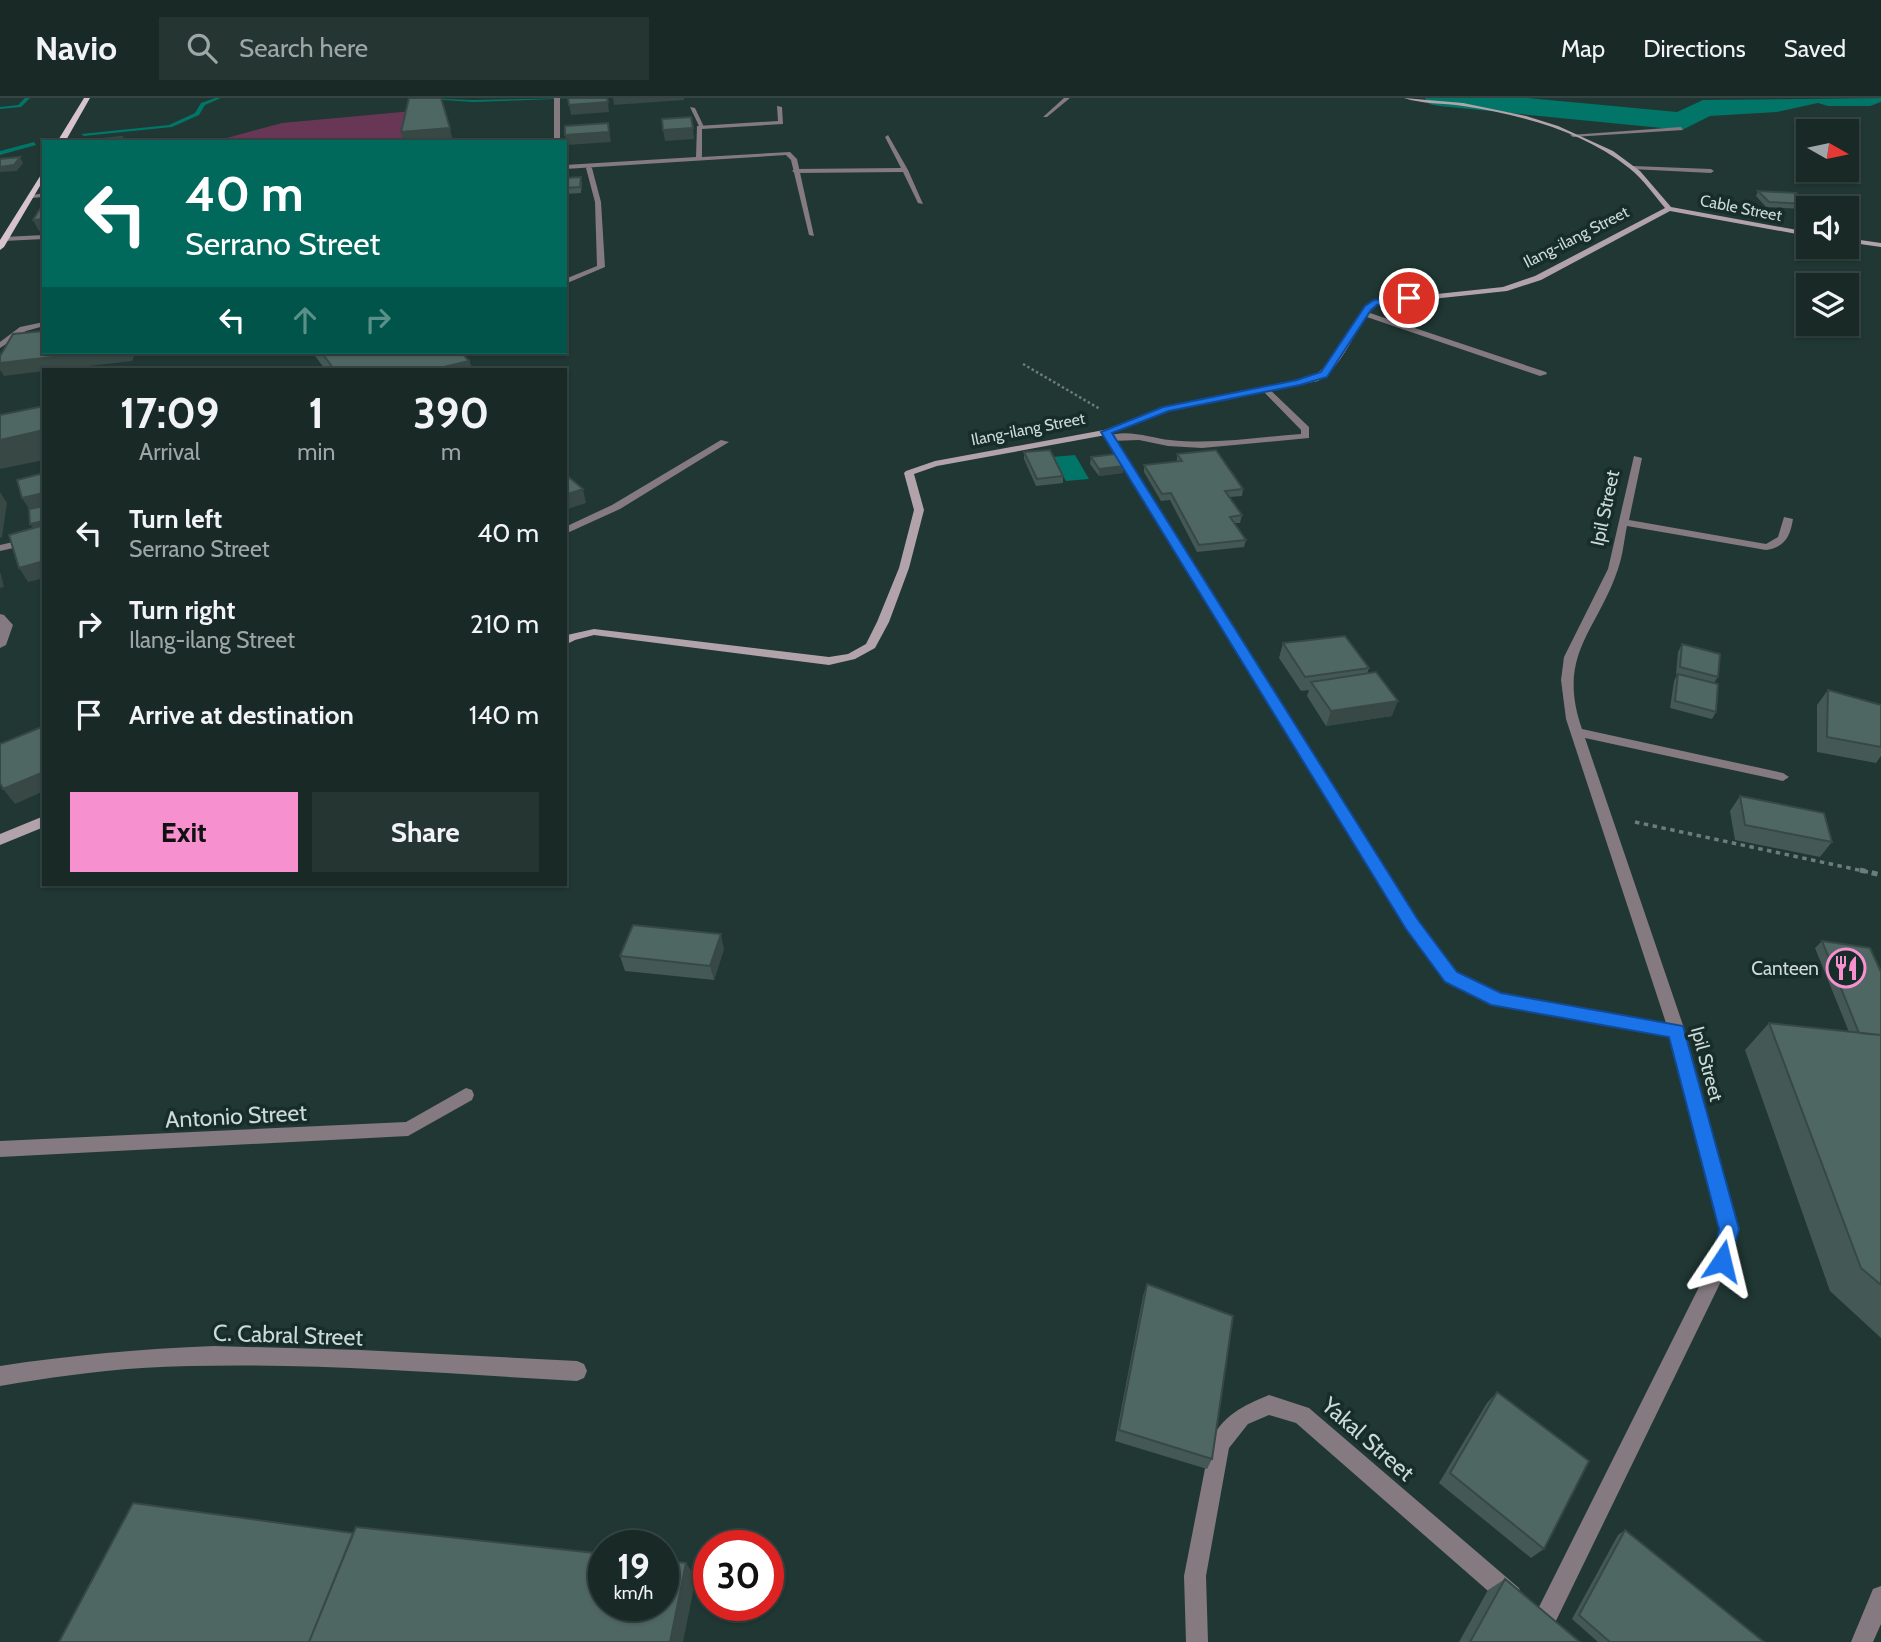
<!DOCTYPE html>
<html lang="en">
<head>
<meta charset="utf-8">
<style>
  body { margin:0; font-family:Cabin,sans-serif; background:#253532; color:#f1f3f6; height:100vh; display:flex; flex-direction:column; font-size:26px; white-space:nowrap }
  * { box-sizing:border-box; margin:0 }
  p { font-size:23px; color:#9fa6a7 }
  .icon { flex:none; width:38px; height:38px; fill:none; stroke:currentColor; stroke-width:2; stroke-linecap:round; stroke-linejoin:round }
  .map { position:relative; flex:1; overflow:hidden }
  .details { position:absolute; left:42px; top:270px; width:525px; height:518px; display:flex; flex-direction:column; background:#182926; border-radius:0px; box-shadow:0 2px 5px #0004,0 0 0 2px #364543 }
  .details>* { flex:none }
  .banner { position:absolute; left:42px; top:42px; width:525px; height:214px; border-radius:0px; box-shadow:0 2px 5px #0004,0 0 0 2px #364543; background:#00695c; color:#fff; overflow:hidden }
  .needle { width:46px; rotate:99deg }
  .fabs { position:absolute; left:1796px; top:21px; display:grid; gap:14px }
  .fabs a { display:grid; place-items:center; width:63px; height:63px; border-radius:0px; background:#182926; box-shadow:0 2px 5px #0004,0 0 0 2px #364543; font-size:35px }
  .speed { position:absolute; left:588px; top:1432px; display:flex; gap:14px; font-size:35px; font-weight:700; text-align:center }
  .speed>* { display:grid; place-content:center; width:91px; height:91px; border-radius:50%; background:#182926; box-shadow:0 2px 5px #0004,0 0 0 2px #364543; line-height:1 }
  .speed small { font-size:18px; font-weight:400 }
  .speed .limit { border:10px solid #d22; background:#fff; color:#111 }
  .pin { position:absolute; display:grid; place-items:center; width:60px; height:60px; color:#fff; margin:-30px; border:4px solid #fff; border-radius:50%; box-shadow:0 2px 7px #0007 }
  .me { position:absolute; width:77px; margin:-38px; rotate:10deg; stroke-linejoin:round; filter:drop-shadow(0 0 5px #0008) }
  .turn { display:flex; align-items:center; gap:24px; height:147px; padding:0 28px; font-size:32px }
  .turn .icon { width:91px; height:91px; stroke-width:2.5 }
  .turn b { display:block; font-size:49px; line-height:60px }
  .lanes { display:flex; align-items:center; height:66px; padding:0 28px; background:#0003; justify-content:center; gap:35px; direction:ltr }
  .lanes .off { opacity:.35 }
  .eta { display:flex; justify-content:space-evenly; align-items:center; height:119px; text-align:center }
  .eta b { font-size:42px; font-weight:700; line-height:49px }
  .primary-button { display:flex; gap:14px; margin-top:auto; padding:14px 28px }
  .primary-button a { flex:1; height:80px; border-radius:0px; background:#f790ce; color:#111; font-size:28px; font-weight:700; line-height:80px; text-align:center }
  .primary-button a+a { background:#253532; color:#f1f3f6 }
  ul { padding:0; list-style:none }
  li { display:flex; align-items:center; gap:21px; height:91px; padding:0 28px }
  li div { flex:1 }
  li b { display:block; font-size:26px }
  li em { font-style:normal }
  header { display:flex; align-items:center; gap:42px; box-sizing:border-box; height:98px; padding:0 35px; background:#182926; border-bottom:2px solid #364543 }
  header strong { font-size:33px }
  nav { display:flex; gap:38px; margin-inline-start:auto; font-size:24px }
  .search { width:490px; height:63px; background:#253532; display:flex; align-items:center; gap:18px; box-sizing:border-box; padding:0 24px; border-radius:0px; color:#9fa6a7; font-size:26px }
  .map>svg:first-child { display:block }
</style>
</head>
<body>
<header>
<strong>Navio</strong>
<div class="search"><svg class="icon" aria-label="search" viewBox="0 0 24 24"><circle cx="10" cy="10" r="6"/><path d="M15 15l6 6"/></svg>Search here</div>
<nav><a>Map</a><a>Directions</a><a>Saved</a></nav>
</header>
<div class="map">
<svg width="1881" height="1544" viewBox="0 0 1881 1544">
  <rect width="100%" height="100%" fill="#203733"/>
  <path fill="#693756" d="M413 13 407 44H212L282 25Z"/>
  <path fill="#027569" d="M1075 357 1089 381 1066 383 1052 359Z"/>
  <g fill="none" stroke-linecap="round" stroke-linejoin="round">
    <path fill="#027569" fill-rule="evenodd" d="M25 0H30L21 9 0 11V9L18 7Z
      M215 0H221L205 7 199 17 172 29 84 38 81 36 169 27 195 15 201 5Z
      M414 0 473 2 581 0 473 4Z
      M34 44 36 47 0 57V53Z"/>
    <path fill="#027569" fill-rule="evenodd" d="M1507 0H1526L1533 7 1531 10H1519Z"/>
    <path fill="#027569" fill-rule="evenodd" d="M1425 0H1528L1677 14 1703 2 1881 0V4L1870 8H1828L1818 5 1777 14 1710 18 1682 32 1439 8 1429 6Z"/>
    <path stroke="#6b7e7b" stroke-width="2.5" stroke-dasharray="2.5 2.5" stroke-linecap="butt" d="M1023 266 1100 311"/>
    <path stroke="#6b7e7b" stroke-width="3.5" stroke-dasharray="4.5 4.5" stroke-linecap="butt" d="M1635 724 1868 774"/>
    <path stroke="#6b7e7b" stroke-width="5" stroke-dasharray="6 6" stroke-linecap="butt" d="M1860 772 1881 777"/>
    <path fill="#847a7f" fill-rule="evenodd" d="M1064 0H1070L1047 19H1043Z
      M690 9 695 10 704 29 699 28Z
      M1681 29 1683 32 1573 39 1570 37Z
      M888 37 908 72 923 106 918 105 903 74 795 75 792 73 795 71 901 70 885 39Z
      M589 68 592 70 601 104 605 169 565 186V181L597 168 595 104 586 70Z
      M1633 68 1711 71 1714 73 1711 75 1631 71Z
      M44 224V228L26 233 0 250V244L20 229Z
      M1266 288 1309 329V340L1202 350 1168 348 1139 342 1110 343 1105 340C1123 329 1151 340 1170 342 1213 347 1258 339 1301 336V332L1263 293 1262 291Z
      M0 516 4 517 13 527 6 547 0 550Z"/>
    <path fill="#847a7f" fill-rule="evenodd" d="M554 0H560V44H529L554 40Z
      M777 8 782 9 783 26 702 31V59L790 54 797 61 814 138 809 137 791 62 786 57 565 71V67L696 59 697 28 778 23Z
      M44 95V99L30 100 27 98Z
      M44 137V141L4 143 1 141 4 139Z
      M1364 213 1546 274 1547 276 1540 278 1361 217 1360 215Z
      M1106 331 1111 334 1417 823 1456 875 1501 896 1666 925 1566 621 1561 582 1564 559 1608 471 1634 358 1642 360 1629 422 1766 446 1778 439 1784 419 1793 421C1790 439 1785 449 1766 452L1627 428C1624 442 1623 457 1618 471 1597 534 1556 556 1582 631L1783 675 1789 679 1783 683 1585 640 1685 933 1738 1131 1728 1169 1551 1533 1543 1536 1535 1533 1532 1525 1535 1517 1713 1161 1720 1131 1670 938 1493 906 1446 883 1407 831 1101 334Z
      M721 342 729 344 620 411 565 436V429L612 407Z
      M44 437V443L0 453V447Z
      M466 990 472 992 474 997 472 1002 408 1038 0 1059V1043L406 1024Z
      M214 1248 361 1252 577 1263 584 1266 587 1273 584 1280 577 1283C432 1275 287 1262 142 1270 94 1273 47 1280 0 1288V1268C71 1257 141 1251 214 1248Z
      M1269 1297 1309 1310 1519 1490 1522 1498 1519 1506 1511 1509 1503 1506 1296 1325 1269 1317 1248 1326 1229 1350 1206 1478 1208 1544H1186L1184 1478 1210 1345C1222 1317 1243 1308 1269 1297Z
      M1881 1488V1526L1873 1544H1851L1873 1491Z"/>
    <path fill="#b2a3ab" fill-rule="evenodd" d="M1404 0 1463 5 1526 18 1558 28 1613 53 1640 73 1671 109 1808 134V138L1670 113 1541 182 1507 193 1376 207C1353 230 1347 265 1318 283L1169 313 1106 337 937 368 914 376 924 412 909 470 889 524 875 550 855 561 829 567 594 537 575 542 565 547 567 537 594 531 829 559 848 556 866 546 877 524 899 470 914 412 904 375 906 373 935 363 1104 332 1164 309 1312 279C1341 261 1348 226 1371 203L1503 189 1535 178 1665 110C1654 97 1643 81 1629 70 1583 33 1521 17 1463 8 1444 5 1421 6 1404 0Z
      M1846 140 1881 145V149L1846 144Z
      M44 718V729L0 747V736Z"/>
    <path fill="#d6c3cd" fill-rule="evenodd" d="M84 0H90L65 44H57Z
      M44 72V81L4 149 0 152V142Z"/>
  </g>
  <path fill="#445955" d="M565 80 582 84 581 95 565 96Z
    M1758 93 1807 106 1804 111 1766 109 1756 98Z
    M312 254H461L469 263 472 271H325Z
    M1024 354 1063 378V385L1036 388 1024 361Z
    M1177 356 1243 391 1242 398 1229 399 1242 417 1240 425H1234L1246 442 1244 449 1197 454 1170 402 1161 403 1144 374V367L1177 364Z
    M1091 359 1123 375 1099 378 1090 366Z
    M1283 545 1369 570 1367 576 1392 618 1326 628 1307 598 1309 592 1301 593 1279 560Z
    M1682 546 1718 579 1714 585 1716 614 1712 621 1670 610 1674 583 1677 577 1676 576 1678 554Z
    M1828 592 1881 607V658L1876 665 1817 654V607Z
    M1740 698 1832 744 1820 759 1735 742 1730 713Z
    M1822 843 1881 874V1240L1830 1193 1745 952 1769 925 1849 934 1815 850Z
    M724 851 714 882 625 873 620 858Z
    M1147 1186 1212 1361 1207 1371 1115 1343 1143 1198Z
    M1497 1294 1544 1451 1531 1460 1439 1385 1487 1305Z
    M1625 1432 1764 1544H1598L1572 1521 1618 1437Z
    M1505 1481 1580 1544H1459L1488 1492Z"/>
  <path fill="#374845" d="M613 0H684V2L614 7Z
    M608 4 609 14 571 17 569 7Z
    M608 25 611 44 567 47 565 37Z
    M450 30 453 44H404L401 34Z
    M693 30 694 41 665 43 663 32Z
    M20 59 23 65 17 73 0 74V69Z
    M44 121V133H39L33 122Z
    M96 254H136L132 263 63 271H44V273L4 278 0 272V265Z
    M197 254H213L199 257Z
    M469 263 472 271H435Z
    M44 332V362L0 371V342Z
    M1124 368 1123 375 1099 378V371Z
    M583 391 586 405 565 412V397Z
    M0 394 7 405 2 439 0 440Z
    M44 395V411L31 414 22 400Z
    M44 423V431L35 433 30 426Z
    M44 463V480L28 484 19 470Z
    M0 473 4 489 0 490Z
    M1398 603 1392 618 1326 628 1331 613Z
    M44 674V693L15 706 3 691Z
    M721 836 724 851 714 882 710 868Z
    M686 1465 696 1480 683 1544H670Z"/>
  <path fill="#4f6763" stroke="#374845" stroke-width="2" d="M409 0H441L450 30 401 34Z
    M568 0H607L608 4 569 7Z
    M691 19 693 30 663 32 662 21Z
    M608 25 609 34 565 37V28Z
    M122 39 120 44H83V43Z
    M20 59 14 67 0 69V61Z
    M581 79 580 89 565 90V80Z
    M1758 93 1796 95 1807 106 1769 104Z
    M44 104V121L33 122Z
    M44 233V254H96L0 265V258L13 236Z
    M321 254H461L469 263 435 271H334Z
    M44 308V332L0 342V317Z
    M1050 352 1063 378 1037 381 1024 354Z
    M1216 352 1243 391 1225 393 1242 417 1230 419 1246 442 1199 447 1171 395 1162 396 1144 367 1182 363 1177 356Z
    M1115 356 1124 368 1099 371 1091 359Z
    M44 375V395L22 400 17 382Z
    M565 376 583 391 565 397Z
    M44 408V423L30 426 29 411Z
    M44 427V463L19 470 9 437Z
    M1345 538 1369 570 1305 579 1283 545Z
    M1682 546 1720 556 1718 579 1680 569Z
    M1376 574 1398 603 1331 613 1311 584Z
    M1678 576 1718 586 1716 614 1675 603Z
    M1828 592 1881 607V649L1827 639Z
    M44 628V674L3 691 0 685V646Z
    M1740 698 1824 715 1832 744 1745 727Z
    M633 827 721 836 710 868 620 858Z
    M1822 843 1870 850 1881 874V937L1859 935Z
    M1769 925 1881 937V1187L1861 1170Z
    M1147 1186 1233 1218 1212 1361 1119 1332Z
    M1497 1294 1589 1363 1544 1451 1450 1375Z
    M133 1405 353 1435 309 1544H59Z
    M356 1429 604 1456V1507H663V1462L686 1465 670 1544H309Z
    M1625 1432 1764 1544H1610L1579 1517Z
    M1505 1481 1580 1544H1470Z"/>
  <path fill="#1a73e8" stroke="#114b97" stroke-width="2" d="M1409 198 1412 202 1377 207 1371 212 1327 279 1300 287 1169 313 1112 335 1418 822 1457 874 1501 895 1683 928 1739 1131 1729 1170 1722 1173 1715 1170 1712 1163 1719 1131 1669 939 1491 907 1445 884 1406 831 1101 334 1163 309 1297 282 1321 274 1365 208 1374 202Z"/>
  <defs>
    <symbol id="restaurant-ring" viewBox="-11 -11 22 22"><circle r="9.5" fill="#162d29" stroke="#f790ce" stroke-width="1.5"/><path d="M-5-6h1v4h1v-4h1v4h1v-4h1v5L-1.5 .5V6h-2V.5L-5-1ZM5-6V6H3V1.5H1.5Q1.5-4 5-6Z" fill="#f790ce"/></symbol>
  </defs>
  <g fill-rule="evenodd">
    <use href="#restaurant-ring" x="1824" y="848" width="44" height="44"/>
  </g>
  <g text-anchor="middle" dominant-baseline="central" stroke-width="7" stroke-linejoin="round" paint-order="stroke">
    <g font-size="16" fill="#cddad7" stroke="#162d29">
      <text transform="translate(1741 110) rotate(11)">Cable Street</text>
      <text transform="translate(1576 139) rotate(-27)">Ilang-ilang Street</text>
      <text transform="translate(1028 331) rotate(-11)">Ilang-ilang Street</text>
    </g>
    <g font-size="19" fill="#cddad7" stroke="#162d29">
      <text transform="translate(1605 410) rotate(-78)">Ipil Street</text>
      <text transform="translate(1707 966) rotate(75)">Ipil Street</text>
    </g>
    <g font-size="19" fill="#cddad7" stroke="#162d29" text-anchor="end">
      <text x="1819" y="870">Canteen</text>
    </g>
    <g font-size="23" fill="#cddad7" stroke="#162d29">
      <text transform="translate(236 1018) rotate(-3)">Antonio Street</text>
      <text transform="translate(288 1237) rotate(2)">C. Cabral Street</text>
      <text transform="translate(1368 1341) rotate(41)">Yakal Street</text>
    </g>
  </g>
</svg>
<div class="fabs">
<a><svg class="needle" viewBox="-14 -14 28 28"><path d="M0-13l5 13h-10z" fill="#e53935"/><path d="M0 13l5-13h-10z" fill="#9fa6a7"/></svg></a>
<a><svg class="icon" aria-label="sound" viewBox="0 0 24 24"><path d="M4 9h4l5-4v14l-5-4H4zM17 9q2 3 0 6"/></svg></a>
<a><svg class="icon" aria-label="layers" viewBox="0 0 24 24"><path d="M12 4l9 5-9 5-9-5zM3 14l9 5 9-5"/></svg></a>
</div>
<div class="speed"><div>19<small>km/h</small></div><div class="limit">30</div></div>
<div class="pin" style="left:1409px;top:200px;background:#d93025"><svg class="icon" aria-label="arrive" viewBox="0 0 24 24"><path d="M6 21V4h12l-3 4 3 4H6"/></svg></div>
<svg class="me" style="left:1722px;top:1163px" viewBox="-20 -20 40 40"><path d="M0-17L14 15 0 8-14 15z" fill="#1a73e8" stroke="#fff" stroke-width="4"/></svg>
<div class="banner">
<div class="turn"><svg class="icon" aria-label="left" viewBox="0 0 24 24"><path d="M17 20v-9H6M10 6l-5 5 5 5"/></svg><div><b>40 m</b>Serrano Street</div></div>
<div class="lanes"><svg class="icon" aria-label="left" viewBox="0 0 24 24"><path d="M17 20v-9H6M10 6l-5 5 5 5"/></svg><svg class="icon off" aria-label="ahead" viewBox="0 0 24 24"><path d="M12 20V5M6 11l6-6 6 6"/></svg><svg class="icon off" aria-label="right" viewBox="0 0 24 24"><path d="M7 20v-9h11M14 6l5 5-5 5"/></svg></div>
</div>
<section class="details">
<div class="eta">
<div><b>17:09</b><p>Arrival</p></div>
<div><b>1</b><p>min</p></div>
<div><b>390</b><p>m</p></div>
</div>
<ul>
<li><svg class="icon" aria-label="left" viewBox="0 0 24 24"><path d="M17 20v-9H6M10 6l-5 5 5 5"/></svg><div><b>Turn left</b><p>Serrano Street</p></div><em>40 m</em></li>
<li><svg class="icon" aria-label="right" viewBox="0 0 24 24"><path d="M7 20v-9h11M14 6l5 5-5 5"/></svg><div><b>Turn right</b><p>Ilang-ilang Street</p></div><em>210 m</em></li>
<li><svg class="icon" aria-label="arrive" viewBox="0 0 24 24"><path d="M6 21V4h12l-3 4 3 4H6"/></svg><div><b>Arrive at destination</b></div><em>140 m</em></li>
</ul>
<div class="primary-button"><a>Exit</a><a>Share</a></div>
</section>
</div>
</body>
</html>
